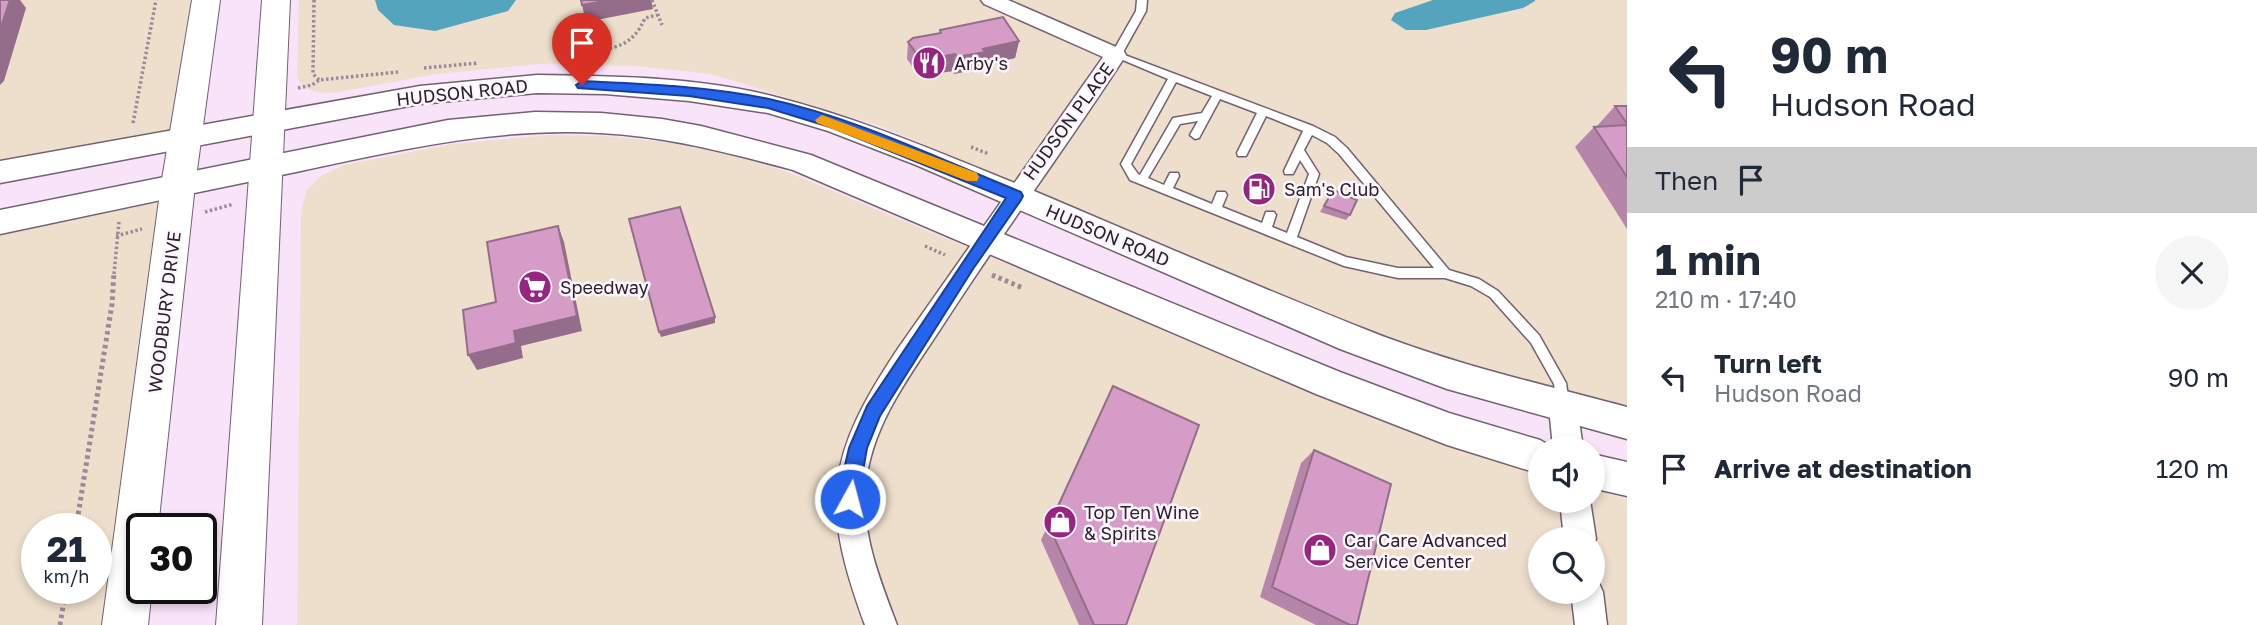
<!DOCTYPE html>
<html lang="en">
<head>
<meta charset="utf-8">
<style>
  body { margin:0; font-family:"Golos Text",sans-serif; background:#f6f6f7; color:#1f2937; height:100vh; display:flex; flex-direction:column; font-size:26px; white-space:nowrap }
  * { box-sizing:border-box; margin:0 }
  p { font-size:23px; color:#747a83 }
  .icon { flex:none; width:38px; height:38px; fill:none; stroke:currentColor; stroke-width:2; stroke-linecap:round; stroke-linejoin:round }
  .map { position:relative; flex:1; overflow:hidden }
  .panel { display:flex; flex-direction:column; background:#fff; width:630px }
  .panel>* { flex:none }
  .top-card { background:#fff; color:#1f2937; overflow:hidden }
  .controls { position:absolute; left:1528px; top:436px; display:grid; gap:14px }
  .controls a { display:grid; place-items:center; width:77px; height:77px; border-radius:50%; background:#fff; box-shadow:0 4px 10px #0003; font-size:35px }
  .speed { position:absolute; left:21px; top:513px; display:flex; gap:14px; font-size:35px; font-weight:700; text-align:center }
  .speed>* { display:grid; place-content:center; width:91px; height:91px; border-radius:50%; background:#fff; box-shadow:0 4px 10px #0003; line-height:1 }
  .speed small { font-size:18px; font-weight:400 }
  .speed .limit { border:4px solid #111; border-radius:10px; background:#fff; color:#111 }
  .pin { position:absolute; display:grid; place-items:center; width:60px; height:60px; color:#fff; margin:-72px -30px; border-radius:50% 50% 50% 0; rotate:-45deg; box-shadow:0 0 7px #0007 }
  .pin .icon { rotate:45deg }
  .me { position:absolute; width:77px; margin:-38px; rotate:7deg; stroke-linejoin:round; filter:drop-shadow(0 0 5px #0008) }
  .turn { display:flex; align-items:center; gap:24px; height:147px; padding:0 28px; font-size:32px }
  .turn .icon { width:91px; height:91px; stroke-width:2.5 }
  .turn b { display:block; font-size:49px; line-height:60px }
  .then { display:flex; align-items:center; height:66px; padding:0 28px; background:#0003; gap:14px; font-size:26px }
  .round { display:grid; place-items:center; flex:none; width:74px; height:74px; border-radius:37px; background:#f6f6f7 }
  .head { display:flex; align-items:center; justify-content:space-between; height:119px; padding:0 28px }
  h1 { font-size:42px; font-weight:700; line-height:52px }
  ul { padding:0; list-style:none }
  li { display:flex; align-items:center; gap:21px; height:91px; padding:0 28px }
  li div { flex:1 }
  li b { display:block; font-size:26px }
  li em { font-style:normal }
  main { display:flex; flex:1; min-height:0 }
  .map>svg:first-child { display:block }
</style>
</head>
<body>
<main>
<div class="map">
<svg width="1627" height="625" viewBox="0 0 1627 625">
  <rect width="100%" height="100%" fill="#f8e3f8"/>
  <path fill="#eedfcc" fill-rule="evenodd" d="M0 0H206L185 137 0 172Z
    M299 0H1627V407L1469 366 1377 334 880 126 711 74 636 66 539 64 436 74 333 93 316 92 302 86 297 77Z
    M550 135 607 136 666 142 724 153 785 171 1345 406 1466 452 1540 474V500H1592L1593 489 1627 499V625H297L301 213 306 191 321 176 344 165 452 144ZM1540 539H1592V592H1540Z
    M178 185 125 625H0V222ZM37 528H96V588H37Z"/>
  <path fill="#54a4be" d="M375 0H516L508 11 435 31 394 25 378 10Z
    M1433 0H1535V1L1523 8 1426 30H1406L1391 20 1395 13Z"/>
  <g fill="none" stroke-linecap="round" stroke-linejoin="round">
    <defs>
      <path id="service" d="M1137 0H1147L1146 11 1122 54 1313 126 1335 137 1347 148 1449 270 1479 279 1498 291 1539 335 1566 383 1569 403 1567 407 1562 409 1557 407 1554 384 1531 343 1490 297 1471 286 1445 278H1398L1344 266 1130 180 1121 164 1168 79 1111 55 1136 11ZM1176 82 1212 96 1202 113 1173 118 1140 175 1138 174 1131 164ZM1220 99 1257 113 1237 153 1238 156H1246L1266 116 1303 131 1284 171 1285 174H1293L1300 160 1309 174 1287 233 1272 227 1276 215 1274 212H1266L1262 223 1222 207 1227 195 1225 192H1217L1212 204 1173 188 1179 176 1178 173H1170L1164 185 1148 178 1180 124 1198 121 1190 135 1195 139 1199 138ZM1312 135 1327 143 1339 154 1434 268H1398L1346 257 1297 237 1319 174 1304 150Z"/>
      <path id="minor" d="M981 0H1008L1123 50 1126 55C1068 145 1003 232 945 322 913 372 873 421 866 482 860 532 880 580 897 625H865C820 503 826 456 899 347L1103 57 984 4Z
        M1563 395 1573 398 1577 407 1583 448H1553L1549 407 1553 398Z
        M1560 500H1590L1596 539 1592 546V539H1564Z
        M1592 578 1598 581 1603 592 1607 625H1575L1571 592H1592Z"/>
      <path id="tertiary" d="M537 75C613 76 698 77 772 96 860 118 943 154 1027 188 1138 235 1249 283 1362 328 1448 363 1538 383 1627 407V439L1447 389 1340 349 916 165 828 131 768 113 689 101 605 94 537 93 420 104 0 183V161L420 86Z
        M535 112 601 113 662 119 701 126 811 155 1340 372 1449 413 1540 440 1554 448H1540V474L1447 445 1316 394 793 170C729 153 666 136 600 133 495 127 398 150 296 172 197 192 99 213 0 234V210L448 120Z
        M1592 454 1627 462V496L1592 488Z"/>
      <path id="secondary" d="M192 0H220L195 185 158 528H142V588H152L148 625H102L161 185Z
        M262 0H290L262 625H216Z"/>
    </defs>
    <use href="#service" stroke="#736173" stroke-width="3"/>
    <use href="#minor" stroke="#736173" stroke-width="3"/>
    <use href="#tertiary" stroke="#736173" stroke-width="3"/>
    <use href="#secondary" stroke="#736173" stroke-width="2"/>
    <path stroke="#998a99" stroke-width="3.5" stroke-dasharray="2.5 2.5" stroke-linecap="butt" d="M314 0 313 74 319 80
      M652 0 662 25
      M585 58 587 51C615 49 633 46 645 18L657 15
      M424 68 478 63
      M298 88 312 85 319 80 398 72
      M133 123 156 0
      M971 147 989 154
      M205 212 234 204
      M116 236 142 229
      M925 246 945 255
      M114 274 119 222"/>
    <path stroke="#998a99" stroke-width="5" stroke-dasharray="3.5 3.5" stroke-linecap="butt" d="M992 275 1023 288
      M76 528 112 304 114 272
      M60 625 66 588"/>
    <use href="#service" fill="#fff" fill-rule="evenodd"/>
    <use href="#minor" fill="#fff" fill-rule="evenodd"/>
    <use href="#tertiary" fill="#fff" fill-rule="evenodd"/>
    <use href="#secondary" fill="#fff" fill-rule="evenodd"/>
  </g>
  <path fill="#b686aa" d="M940 30 1019 41 1015 58 983 65 982 68 954 74 953 71 919 76 907 59 908 42 940 33Z
    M1615 106H1627V229L1575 147 1594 127 1597 126Z
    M1333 190 1350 215 1346 220 1320 212Z
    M1113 386 1126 625H1079L1041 540Z
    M1314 450 1357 625H1316L1260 597 1301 463Z"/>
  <path fill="#946d8b" d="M10 0H20L26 8 4 81 0 85V30Z
    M610 0H651L653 9 586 22 582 5Z
    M1019 41 1015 58 983 65 982 68 954 74 957 57 983 49Z
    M955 54 953 71 919 76 921 60Z
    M558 226 564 242 582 331 521 346 523 358 477 370 468 355 514 331Z
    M715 317V323L661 337 659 332Z"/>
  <path fill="#d49cc6" stroke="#946d8b" stroke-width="2" d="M0 0H10L0 30Z
    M581 0H610L582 5Z
    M1003 17 1019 41 983 49 985 52 957 57 955 54 921 60 908 42 913 38 941 33 940 30Z
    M1615 106H1627V124Z
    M1627 125V177L1594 127Z
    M1333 190 1357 200 1350 215 1324 206Z
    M680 207 715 317 659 332 629 219Z
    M558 226 577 316 514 331 516 343 468 355 463 310 496 302 487 242Z
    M1113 386 1199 425 1126 625H1094L1049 526Z
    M1314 450 1391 484 1357 625H1350L1272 587Z"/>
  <path fill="#2563eb" stroke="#184099" stroke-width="2" d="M582 81C645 84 708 86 769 99 856 118 939 159 1021 192L1023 196 1021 200 973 269 880 416 867 448 857 505 850 508 844 505 841 499V482L849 448 867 406 1006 198 833 128 768 108 689 96 578 88 576 85Z"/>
  <path fill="#f59e0b" d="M822 115 977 173 979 177 977 181H967L817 123 815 120Z"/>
  <defs>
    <symbol id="restaurant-disc" viewBox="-11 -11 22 22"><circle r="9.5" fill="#972481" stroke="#fef5fe"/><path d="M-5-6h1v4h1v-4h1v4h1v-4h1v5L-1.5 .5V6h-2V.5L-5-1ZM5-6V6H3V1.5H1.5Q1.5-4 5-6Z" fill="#fff"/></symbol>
    <symbol id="fuel-disc" viewBox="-11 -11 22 22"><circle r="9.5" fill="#972481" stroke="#fef5fe"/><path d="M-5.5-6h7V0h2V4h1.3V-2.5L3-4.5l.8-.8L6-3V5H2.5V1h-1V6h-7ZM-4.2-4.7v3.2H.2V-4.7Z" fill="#fff"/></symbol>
    <symbol id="supermarket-disc" viewBox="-11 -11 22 22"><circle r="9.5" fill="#972481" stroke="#fef5fe"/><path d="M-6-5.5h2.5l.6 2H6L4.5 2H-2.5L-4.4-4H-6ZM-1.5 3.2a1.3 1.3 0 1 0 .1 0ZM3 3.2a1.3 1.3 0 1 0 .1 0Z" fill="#fff"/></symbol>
    <symbol id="shop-disc" viewBox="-11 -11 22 22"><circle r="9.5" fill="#972481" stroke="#fef5fe"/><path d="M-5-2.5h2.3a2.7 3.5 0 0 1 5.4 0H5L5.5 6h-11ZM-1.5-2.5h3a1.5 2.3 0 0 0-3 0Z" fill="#fff"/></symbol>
  </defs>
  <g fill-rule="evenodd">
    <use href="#restaurant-disc" x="910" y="44" width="38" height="38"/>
    <use href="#fuel-disc" x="1240" y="170" width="38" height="38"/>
    <use href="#supermarket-disc" x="516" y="268" width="38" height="38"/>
    <use href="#shop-disc" x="1041" y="503" width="38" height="38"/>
    <use href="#shop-disc" x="1301" y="531" width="38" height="38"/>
  </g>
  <g text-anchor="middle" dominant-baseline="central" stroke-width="5" stroke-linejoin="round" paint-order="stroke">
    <g font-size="18" fill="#2b232b" stroke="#fef5fe" text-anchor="start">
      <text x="954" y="63">Arby's</text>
      <text x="1284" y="189">Sam's Club</text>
      <text x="560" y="287">Speedway</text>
      <text x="1084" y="512">Top Ten Wine<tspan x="1084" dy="21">&amp; Spirits</tspan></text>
      <text x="1344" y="540">Car Care Advanced<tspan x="1344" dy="21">Service Center</tspan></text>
    </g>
    <g font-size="18" fill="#2b232b" stroke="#fef5fe">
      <text transform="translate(462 92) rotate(-6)">HUDSON ROAD</text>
      <text transform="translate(1068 121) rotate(-54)">HUDSON PLACE</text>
      <text transform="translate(1108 235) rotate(23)">HUDSON ROAD</text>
      <text transform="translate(164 312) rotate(-83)">WOODBURY DRIVE</text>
    </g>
  </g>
</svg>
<div class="controls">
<a><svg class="icon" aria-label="sound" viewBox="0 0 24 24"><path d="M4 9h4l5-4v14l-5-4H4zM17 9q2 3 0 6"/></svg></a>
<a><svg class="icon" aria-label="search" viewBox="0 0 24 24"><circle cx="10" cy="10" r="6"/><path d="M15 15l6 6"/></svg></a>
</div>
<div class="speed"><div>21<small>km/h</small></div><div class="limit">30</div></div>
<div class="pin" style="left:582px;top:85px;background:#d93025"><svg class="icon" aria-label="arrive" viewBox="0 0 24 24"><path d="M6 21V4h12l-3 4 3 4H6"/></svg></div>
<svg class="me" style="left:850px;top:499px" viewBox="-20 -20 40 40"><circle r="17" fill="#2563eb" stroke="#fff" stroke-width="3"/><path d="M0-11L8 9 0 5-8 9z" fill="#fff"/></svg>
</div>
<section class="panel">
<div class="top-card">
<div class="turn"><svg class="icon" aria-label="left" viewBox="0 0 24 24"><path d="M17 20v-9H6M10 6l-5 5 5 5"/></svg><div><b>90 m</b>Hudson Road</div></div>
<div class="then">Then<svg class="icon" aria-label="arrive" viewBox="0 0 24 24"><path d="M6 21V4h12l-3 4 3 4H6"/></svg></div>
</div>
<div class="head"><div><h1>1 min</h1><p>210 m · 17:40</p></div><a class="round"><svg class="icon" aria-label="close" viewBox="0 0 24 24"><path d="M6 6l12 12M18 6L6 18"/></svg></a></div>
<ul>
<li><svg class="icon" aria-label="left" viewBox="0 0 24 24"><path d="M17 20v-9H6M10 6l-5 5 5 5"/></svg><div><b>Turn left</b><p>Hudson Road</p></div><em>90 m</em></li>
<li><svg class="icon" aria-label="arrive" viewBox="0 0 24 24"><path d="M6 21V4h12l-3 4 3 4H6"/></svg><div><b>Arrive at destination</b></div><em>120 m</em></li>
</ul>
</section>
</main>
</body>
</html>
